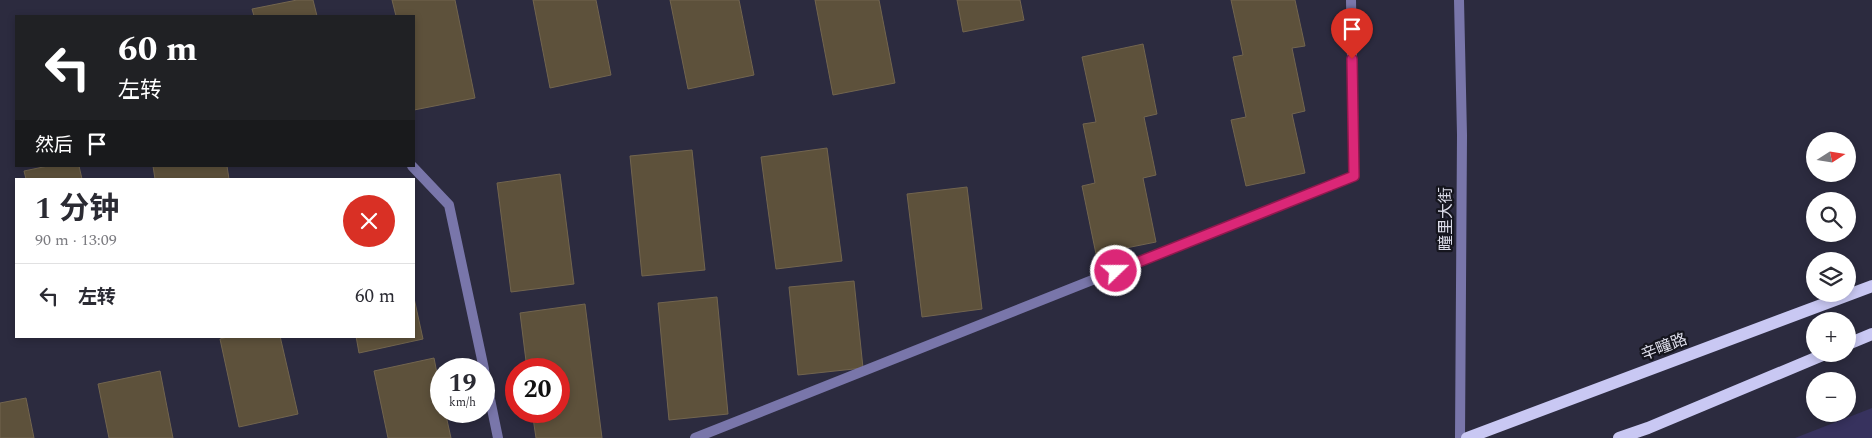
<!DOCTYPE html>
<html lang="zh">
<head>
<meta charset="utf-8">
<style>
  body { margin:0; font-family:Spectral,"Noto Sans SC",serif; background:#f2f2f3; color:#2b2b33; height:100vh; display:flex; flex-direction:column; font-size:19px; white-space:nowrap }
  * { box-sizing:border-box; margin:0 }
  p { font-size:16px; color:#7c7c81 }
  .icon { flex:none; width:28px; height:28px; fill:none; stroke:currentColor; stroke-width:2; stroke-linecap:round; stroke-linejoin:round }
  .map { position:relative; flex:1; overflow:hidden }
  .side { position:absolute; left:15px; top:178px; width:400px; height:160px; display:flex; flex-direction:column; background:#fff; border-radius:0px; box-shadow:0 2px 8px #0003 }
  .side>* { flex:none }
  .banner { position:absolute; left:15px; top:15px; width:400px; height:152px; border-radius:0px; box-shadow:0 2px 8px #0003; background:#202124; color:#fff; overflow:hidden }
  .needle { width:32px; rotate:78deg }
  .controls { position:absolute; left:1806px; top:132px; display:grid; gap:10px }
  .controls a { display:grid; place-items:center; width:50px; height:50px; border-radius:50%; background:#fff; box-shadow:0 2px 8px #0003; font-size:25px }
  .speed { position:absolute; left:430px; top:358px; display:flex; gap:10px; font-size:25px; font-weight:700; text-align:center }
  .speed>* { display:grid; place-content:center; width:65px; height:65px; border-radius:50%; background:#fff; box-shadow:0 2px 8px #0003; line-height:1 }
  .speed small { font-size:12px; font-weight:400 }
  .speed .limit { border:8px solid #d22; background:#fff; color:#111 }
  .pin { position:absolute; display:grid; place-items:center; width:42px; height:42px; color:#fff; margin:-51px -21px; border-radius:50% 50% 50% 0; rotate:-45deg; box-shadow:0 0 5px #0007 }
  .pin .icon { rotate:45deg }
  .me { position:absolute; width:55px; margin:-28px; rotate:68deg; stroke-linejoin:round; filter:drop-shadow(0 0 4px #0008) }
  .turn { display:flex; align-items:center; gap:18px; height:105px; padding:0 20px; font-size:22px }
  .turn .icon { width:65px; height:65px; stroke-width:2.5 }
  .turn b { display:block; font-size:35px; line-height:42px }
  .then { display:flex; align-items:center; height:48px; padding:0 20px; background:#0003; gap:10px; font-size:19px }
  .round { display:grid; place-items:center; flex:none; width:52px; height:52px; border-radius:26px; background:#f2f2f3 }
  .summary { display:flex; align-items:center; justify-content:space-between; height:85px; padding:0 20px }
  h1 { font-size:30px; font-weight:700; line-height:38px }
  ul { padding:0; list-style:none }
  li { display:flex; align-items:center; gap:15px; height:65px; padding:0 20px; border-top:1px solid #e1e1e2 }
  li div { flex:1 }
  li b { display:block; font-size:19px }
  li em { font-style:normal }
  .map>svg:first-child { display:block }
</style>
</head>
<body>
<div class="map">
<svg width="1872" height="438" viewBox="0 0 1872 438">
  <rect width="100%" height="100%" fill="#2c2b3f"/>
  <path fill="#37325e" d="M1872 408V438H1795Z"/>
  <path fill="#5d513b" stroke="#72654f" d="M297 0H313L317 16H254L252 9Z
    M392 0H455L475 98 414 110V16H396Z
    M533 0H596L611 75 550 88Z
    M670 0H739L754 75 688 89Z
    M815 0H879L895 83 833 95Z
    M957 0H1020L1024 20 963 32Z
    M1231 0H1295L1305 46 1292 48 1305 111 1292 114 1305 173 1246 186 1231 120 1246 117 1233 57 1243 55Z
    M1143 44 1157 114 1144 117 1156 175 1143 178 1156 242 1096 254 1082 186 1095 183 1083 124 1096 122 1082 57Z
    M827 148 842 261 776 269 761 157Z
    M692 150 705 270 642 276 630 156Z
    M48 166H79L82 179H26L24 171Z
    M153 166H227L229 179H155Z
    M560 174 574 284 511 292 497 183Z
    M967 187 982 309 922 317 907 194Z
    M854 281 863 368 798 375 789 287Z
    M717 297 728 414 669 420 658 303Z
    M414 298 423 339 359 353 356 336H414Z
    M585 304 602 438H536L532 411H559V369H527L520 313Z
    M231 336H280L298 414 239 427 220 339Z
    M434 358 441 394V411H445L451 438H388L374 371Z
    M160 371 173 438H109L98 384Z
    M26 398 34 438H0V403Z"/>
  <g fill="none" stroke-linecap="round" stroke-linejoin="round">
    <path stroke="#7976aa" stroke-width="10" d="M412 166 449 205 484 369
      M484 370 498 438
      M695 438 1354 176 1351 0"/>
    <path stroke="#7976aa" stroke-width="10" d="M1459 0 1462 135 1460 438"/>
    <path stroke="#c9c8f3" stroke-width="12" d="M1848 344 1872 334
      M1467 438 1872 286
      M1619 438 1648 428 1825 354"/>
  </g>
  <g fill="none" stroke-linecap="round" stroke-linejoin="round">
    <defs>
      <path id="route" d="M1116 271 1354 176 1352 59"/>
    </defs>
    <use href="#route" stroke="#8e194d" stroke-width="12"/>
    <use href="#route" stroke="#db2777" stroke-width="9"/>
  </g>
  <g text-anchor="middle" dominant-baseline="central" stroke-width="4.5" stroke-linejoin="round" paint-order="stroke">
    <g font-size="16" fill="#dbdbe8" stroke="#15151e">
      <text transform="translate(1446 219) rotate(-90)">疃里大街</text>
      <text transform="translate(1664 347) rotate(-21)">辛疃路</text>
    </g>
  </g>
</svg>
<div class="controls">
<a><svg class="needle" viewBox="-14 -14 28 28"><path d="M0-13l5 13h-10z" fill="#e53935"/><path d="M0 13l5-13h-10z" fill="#7c7c81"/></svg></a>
<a><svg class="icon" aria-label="search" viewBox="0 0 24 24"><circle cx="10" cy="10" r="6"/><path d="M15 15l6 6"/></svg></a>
<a><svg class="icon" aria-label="layers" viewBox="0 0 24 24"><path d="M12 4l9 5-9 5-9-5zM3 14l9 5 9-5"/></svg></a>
<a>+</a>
<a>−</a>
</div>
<div class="speed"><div>19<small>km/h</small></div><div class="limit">20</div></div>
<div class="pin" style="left:1352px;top:59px;background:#d93025"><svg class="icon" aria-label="arrive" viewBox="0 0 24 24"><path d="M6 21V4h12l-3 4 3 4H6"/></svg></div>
<svg class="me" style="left:1116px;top:271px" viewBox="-20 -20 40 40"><circle r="17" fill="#db2777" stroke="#fff" stroke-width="3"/><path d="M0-11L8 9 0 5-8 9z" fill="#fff"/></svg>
<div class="banner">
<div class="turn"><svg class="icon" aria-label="left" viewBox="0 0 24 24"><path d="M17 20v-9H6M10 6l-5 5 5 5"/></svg><div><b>60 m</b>左转</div></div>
<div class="then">然后<svg class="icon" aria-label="arrive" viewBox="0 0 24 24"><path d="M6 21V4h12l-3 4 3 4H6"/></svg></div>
</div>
<section class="side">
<div class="summary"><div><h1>1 分钟</h1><p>90 m · 13:09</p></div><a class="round" style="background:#d93025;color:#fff"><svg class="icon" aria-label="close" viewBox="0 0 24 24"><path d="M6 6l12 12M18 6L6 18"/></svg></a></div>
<ul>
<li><svg class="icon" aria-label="left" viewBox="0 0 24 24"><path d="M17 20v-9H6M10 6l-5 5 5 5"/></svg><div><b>左转</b></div><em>60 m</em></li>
</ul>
</section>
</div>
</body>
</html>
